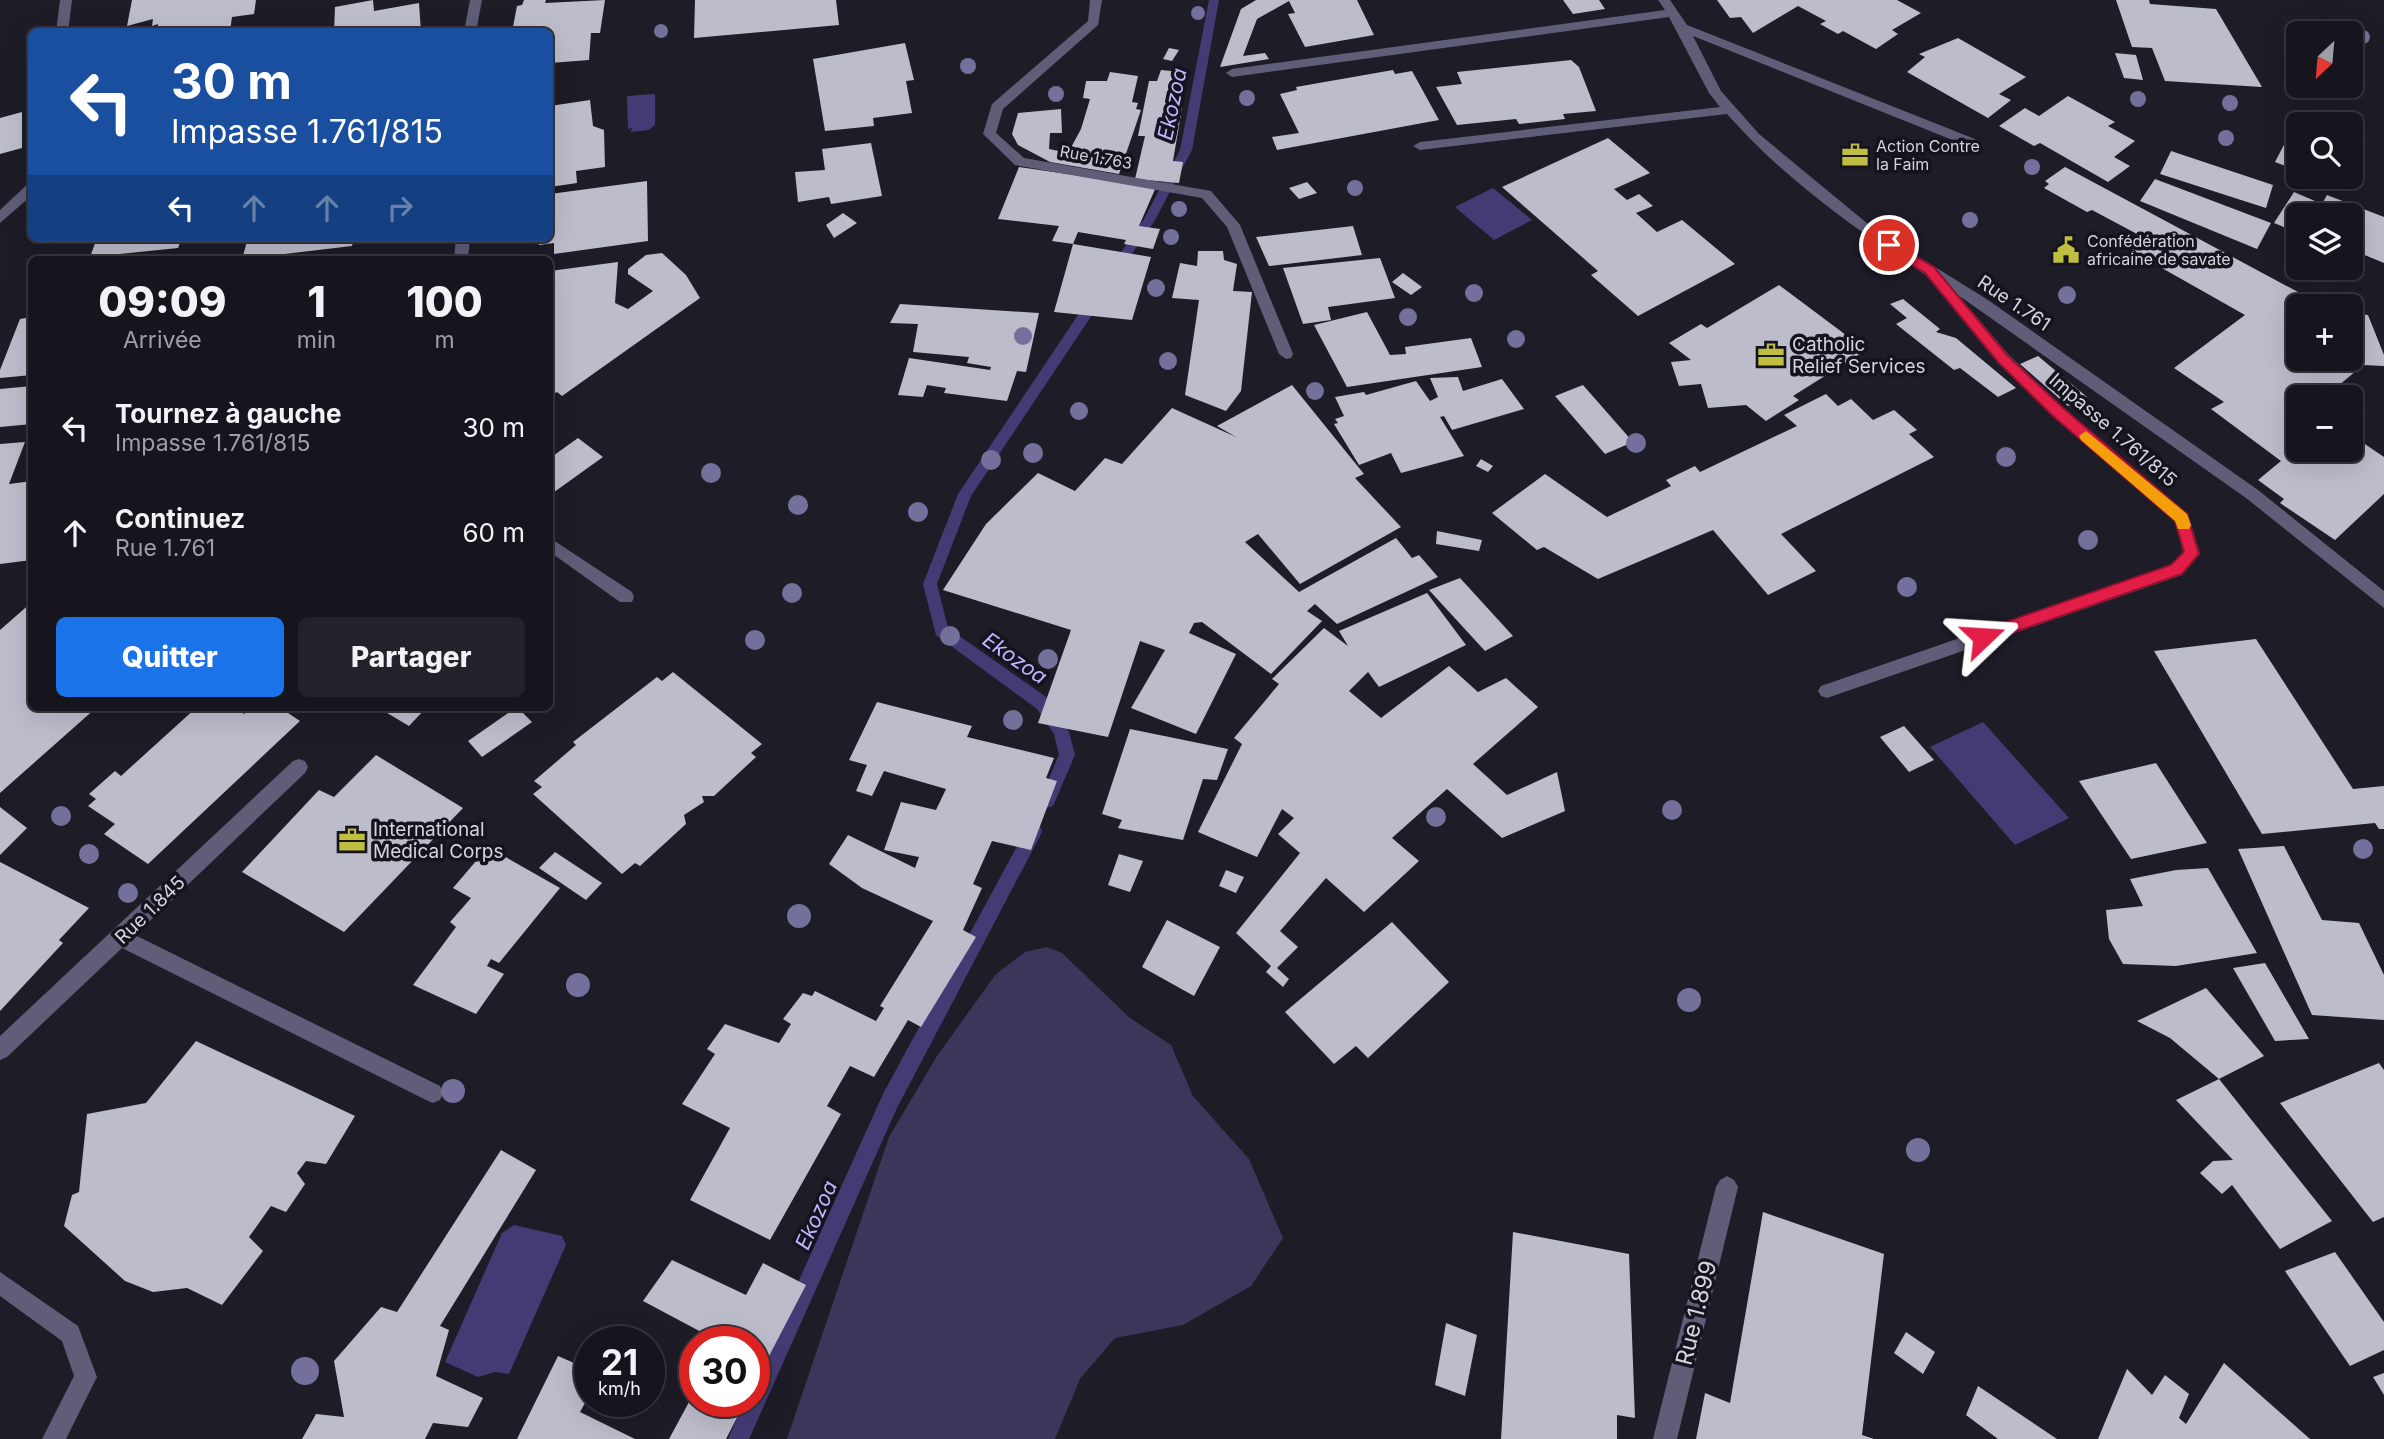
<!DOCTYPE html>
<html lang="fr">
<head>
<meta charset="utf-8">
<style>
  body { margin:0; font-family:Inter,sans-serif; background:#23222a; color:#f1f3f6; height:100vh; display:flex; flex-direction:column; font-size:26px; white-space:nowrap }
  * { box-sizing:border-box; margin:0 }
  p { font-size:23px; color:#9e9fa4 }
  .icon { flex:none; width:38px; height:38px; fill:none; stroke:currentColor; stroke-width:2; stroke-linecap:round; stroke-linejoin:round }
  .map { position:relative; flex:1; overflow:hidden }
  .details { position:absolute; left:28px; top:256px; width:525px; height:455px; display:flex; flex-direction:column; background:#16151d; border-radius:10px; box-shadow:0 7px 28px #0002,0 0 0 2px #35343b }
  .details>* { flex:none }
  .hud { position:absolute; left:28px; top:28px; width:525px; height:214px; border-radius:10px; box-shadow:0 7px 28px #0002,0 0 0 2px #35343b; background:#1a4fa0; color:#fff; overflow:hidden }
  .needle { width:46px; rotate:206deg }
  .controls { position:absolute; left:2286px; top:21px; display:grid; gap:14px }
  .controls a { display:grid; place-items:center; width:77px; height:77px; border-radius:10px; background:#16151d; box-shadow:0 7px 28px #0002,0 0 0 2px #35343b; font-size:35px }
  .speed { position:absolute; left:574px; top:1326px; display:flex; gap:14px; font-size:35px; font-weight:700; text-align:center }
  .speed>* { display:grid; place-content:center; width:91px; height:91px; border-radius:50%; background:#16151d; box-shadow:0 7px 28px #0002,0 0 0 2px #35343b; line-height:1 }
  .speed small { font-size:18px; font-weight:400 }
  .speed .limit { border:10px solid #d22; background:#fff; color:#111 }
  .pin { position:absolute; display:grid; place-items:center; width:60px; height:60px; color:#fff; margin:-30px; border:4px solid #fff; border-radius:50%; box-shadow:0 2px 7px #0007 }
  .me { position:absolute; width:77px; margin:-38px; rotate:70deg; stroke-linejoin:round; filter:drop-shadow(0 0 5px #0008) }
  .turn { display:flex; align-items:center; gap:24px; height:147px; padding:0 28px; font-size:32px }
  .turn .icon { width:91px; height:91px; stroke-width:2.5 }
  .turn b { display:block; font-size:49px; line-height:60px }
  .lanes { display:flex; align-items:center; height:66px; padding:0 28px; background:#0003; justify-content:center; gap:35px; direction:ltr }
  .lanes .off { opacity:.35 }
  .eta { display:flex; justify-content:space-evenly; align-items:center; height:119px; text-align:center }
  .eta b { font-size:42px; font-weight:800; line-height:49px }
  .primary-button { display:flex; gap:14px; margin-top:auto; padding:14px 28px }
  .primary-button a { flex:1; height:80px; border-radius:10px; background:#1a73e8; color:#fff; font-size:28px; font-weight:800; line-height:80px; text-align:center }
  .primary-button a+a { background:#23222a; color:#f1f3f6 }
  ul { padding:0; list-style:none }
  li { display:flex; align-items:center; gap:21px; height:105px; padding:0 28px }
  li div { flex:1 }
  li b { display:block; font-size:26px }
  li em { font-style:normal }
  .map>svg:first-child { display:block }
</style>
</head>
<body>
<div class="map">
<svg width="2384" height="1439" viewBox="0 0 2384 1439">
  <rect width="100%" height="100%" fill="#1d1c27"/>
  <path fill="#3b365a" d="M1047 947 1062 953 1130 1018 1171 1045 1193 1096 1249 1159 1283 1238 1251 1286 1183 1325 1115 1338 1080 1379 1055 1439H787L889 1137 937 1056 996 974 1025 952Z"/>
  <path fill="#443b75" d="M655 94V125L649 130 631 132 632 128 628 129 627 96Z
    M1493 188 1532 220 1494 240 1455 207Z
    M1983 722 2069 818 2015 845 1930 747Z
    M514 1225 562 1236 566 1245 509 1374 495 1372 478 1377 445 1362 502 1233Z"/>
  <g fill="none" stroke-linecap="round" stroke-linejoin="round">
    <path fill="#443b75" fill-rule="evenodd" d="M1209 0H1219L1192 150 1155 220 1119 273H1111L1109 270 1144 219 1180 150Z
      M1097 292 1102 294V300L971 496 937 584 948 628 1049 699 1069 732 1075 755 1053 806 1047 808 1041 806 1039 801 1059 755 1054 734 1037 709 936 635 923 584 958 494 1092 294Z
      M1034 823 1040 826 1042 831 1040 836 897 1108 749 1439H728L744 1402H754V1380L883 1094 1028 826Z"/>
  </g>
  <path fill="#bdbccb" d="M132 0H256L254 14 232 17 230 31 224 32H157L158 24 152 26 153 19 127 26Z
    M373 0 374 11 419 3 421 32H334L335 7Z
    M524 0H546L545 3 605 0 600 33H591L589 60 550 63V32H512L517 6 522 5Z
    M695 0H836L839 25 694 38Z
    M1256 0H1357L1374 35 1305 47 1288 14 1295 13 1289 1 1257 19 1243 56 1265 53 1269 59 1220 67 1241 9Z
    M1563 0H1599L1605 9 1573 14Z
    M1717 0H1897L1921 13 1892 30 1898 34 1876 49 1843 31 1838 34 1820 24 1826 21 1798 6 1753 33 1741 17 1730 18Z
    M2116 0H2149L2150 4 2216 9 2262 87 2165 81 2152 48 2132 47Z
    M1958 38 2026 77 1999 94 2011 100 1988 118 1907 72 1925 57 1919 54Z
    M905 43 914 80 906 81 912 113 873 118 874 126 825 131 813 59Z
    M1169 48 1179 50 1172 61 1163 59Z
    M2115 53 2136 55 2143 80 2124 78Z
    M1571 60 1579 67 1596 111 1563 114 1565 119 1519 124 1516 119 1457 125 1436 87 1462 84 1457 72Z
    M1161 70 1182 72 1178 108H1182L1173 161 1183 162 1179 183 1135 179 1145 136H1138L1149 81H1157Z
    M1393 70 1395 74 1412 71 1439 120 1277 150 1272 137 1299 133 1280 94 1297 90 1296 87Z
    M1110 72 1138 76 1132 102 1138 103 1136 109 1141 110 1119 174 1050 162 1018 145 1012 134 1018 113 1061 109 1062 133H1050L1049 149 1068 153 1081 129 1090 99 1083 98 1086 81H1107Z
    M2068 96 2115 122 2108 126 2135 141 2114 157 2130 166 2108 182 2040 143 2034 146 1999 126 2025 108 2039 116Z
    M590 100 593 126 604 130 605 167 576 171 577 183 550 187V106Z
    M22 112V148L0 154V118Z
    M1608 138 1650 173 1614 189 1627 200 1639 194 1653 206 1636 213 1657 232 1682 220 1735 264 1638 316 1591 275 1598 271 1502 187Z
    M2287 139 2298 142V171L2275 162Z
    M871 143 882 196 831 204 829 197 798 202 795 172 825 170 822 149Z
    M2171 151 2273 185 2266 208 2160 174Z
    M1019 167 1156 187 1139 226 1160 229 1153 249 1124 244 1126 240 1078 232 1073 244 1151 257 1132 320 1054 312 1073 244 1052 241 1059 226 998 219Z
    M2065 167 2324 306H2298V359H2350V356L2358 361 2350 342V313L2368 315 2384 355V366L2363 365 2325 397H2298V450H2350V434L2384 457V494L2335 540 2280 503 2284 499 2258 480 2281 461 2211 409 2224 402 2174 368 2245 315 2123 246 2137 234 2092 210 2087 212 2044 188 2049 184 2045 181Z
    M2155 179 2271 223 2257 249 2140 201Z
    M647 181 648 241 554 254V243L539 245 540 238H550V194Z
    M1307 182 1317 193 1299 199 1289 188Z
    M2294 192 2322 204 2327 195 2384 217V263L2350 249V215H2298V233L2274 223Z
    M843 213 857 223 834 238 826 225Z
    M1353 226 1362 255 1269 266 1256 237Z
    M97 238H182L178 248 90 257Z
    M248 238H354L352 246 242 259Z
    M1198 251H1223L1224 260 1237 264 1233 291 1252 292 1241 391 1226 411 1185 395 1199 300 1172 298 1180 263 1197 266Z
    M662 253 686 275 700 298 562 396 557 392 550 396V271L618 262 615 303 628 309 653 291 628 274V269L646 255Z
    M1380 258 1395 298 1328 307 1331 320 1303 324 1283 268Z
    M1403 273 1422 287 1411 295 1392 282Z
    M1779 285 1866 350 1793 396 1799 400 1766 421 1746 405 1708 408 1701 384 1679 386 1671 362 1691 360 1669 343 1701 324 1707 328Z
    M1903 299 1940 329 1936 332 1956 338 2016 388 1998 397 1960 368 1954 370 1896 324 1907 318 1890 304Z
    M900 304 1039 313 1026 372 1017 371 1007 401 944 393 946 388 927 385 923 397 898 395 909 358 990 370 991 367 967 363 969 357 913 352 918 324 890 323Z
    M1367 312 1390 355 1406 354 1405 347 1471 338 1482 367 1347 387 1314 325Z
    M32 317V375L0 378V370L20 319Z
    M2038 356 2087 397 2068 406 2020 364Z
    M1458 377 1463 391 1502 379 1524 409 1452 430 1444 416 1440 417 1464 456 1401 473 1391 453 1359 465 1334 424 1338 423 1335 419 1344 416 1335 397 1364 392 1366 395 1416 381 1430 401 1438 397 1430 378Z
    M1292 385 1364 474 1355 478 1401 527 1300 584 1258 534 1245 542 1299 592 1396 538 1412 558 1419 555 1438 577 1337 624 1315 604 1307 611 1322 621 1271 674 1202 622 1194 623 1189 633 1236 654 1196 734 1131 708 1165 650 1140 641 1108 737 1038 723 1071 630 943 590 986 524 1038 473 1075 491 1105 458 1122 464 1172 408 1236 437 1217 426Z
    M1583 385 1633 442 1605 454 1555 396Z
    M32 386V424L0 427V389Z
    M1826 394 1838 406 1851 399 1873 420 1894 410 1917 430 1909 434 1934 457 1781 534 1816 571 1768 595 1713 530 1598 579 1544 547 1537 550 1492 513 1545 474 1607 517 1671 486 1666 480 1695 466 1700 472 1797 426 1784 415Z
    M578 438 603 457 550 495V458Z
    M25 442 9 484 32 481V560L0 564V444Z
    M1481 459 1493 466 1488 472 1476 466Z
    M1437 531 1482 540 1479 551 1436 544Z
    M1460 578 1513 636 1485 651 1429 590Z
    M1427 593 1466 645 1379 687 1368 672 1349 691 1381 718 1449 666 1478 692 1506 678 1538 707 1473 764 1507 795 1557 772 1565 811 1502 838 1447 789 1392 838 1419 861 1364 912 1326 878 1280 931 1298 947 1277 968 1289 979 1283 987 1266 972 1271 966 1236 933 1300 853 1278 834 1294 818 1282 809 1257 857 1198 832 1242 744 1234 738 1279 684 1272 679 1324 628 1348 646 1339 631Z
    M32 602V707H97L0 793V630Z
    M2256 639 2353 789 2384 786V829H2379L2375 823 2262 834 2154 651Z
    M673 672 762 744 751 753 756 757 714 796H702L704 802 684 815 686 824 640 866 635 863 622 874 533 794 542 787 534 781 576 745 573 742 657 677 662 681Z
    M877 702 972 726 967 737 1054 758 1046 778 1057 781 1031 850 992 841 973 884 982 888 963 930 976 937 921 1027 908 1020 874 1077 850 1066 827 1106 841 1114 770 1240 690 1200 730 1128 682 1104 715 1054 707 1049 725 1024 779 1043 791 1024 783 1019 803 993 812 996 815 991 876 1021 884 1008 880 1006 933 921 862 888 829 864 848 835 915 868 919 857 884 850 901 802 936 810 946 789 884 771 872 796 856 791 867 765 849 760Z
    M197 707H233L244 714 250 707H279L300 721 148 864 104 834 115 824 88 806 96 799 89 794 115 771 121 776Z
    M377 707H427L409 726Z
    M517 707 532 722 482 757 468 741Z
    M1904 726 1934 760 1909 772 1880 737Z
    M1130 729 1228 749 1217 780 1203 779 1183 840 1118 828 1122 820 1102 814Z
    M376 755 463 808 344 932 242 872 319 790 334 797Z
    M2156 763 2207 843 2131 859 2079 781Z
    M0 807 27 828 0 855Z
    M2284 846 2322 920 2359 923 2384 975V1020L2312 1015 2238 849Z
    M488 847 560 888 499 963 491 959 487 966 504 974 476 1014 413 985 456 927 450 922 471 898 453 888Z
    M555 852 602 883 586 900 539 868Z
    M1119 854 1143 861 1130 892 1108 885Z
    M0 862 89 908 59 940 63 943 0 1011Z
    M2208 868 2257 953 2176 966 2123 964 2109 939 2106 910 2143 906 2130 879 2176 870Z
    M1226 870 1244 877 1236 893 1219 886Z
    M1167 920 1220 947 1194 996 1142 967Z
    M1392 922 1449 982 1368 1058 1356 1046 1334 1064 1285 1012Z
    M2265 963 2309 1039 2275 1041 2233 968Z
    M2206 988 2264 1056 2219 1079 2170 1038 2137 1021Z
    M196 1041 355 1116 326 1164 306 1161 297 1173 305 1184 286 1212 271 1206 249 1237 263 1251 222 1305 187 1288 153 1292 125 1281 64 1226 72 1195 79 1192 87 1114 146 1103Z
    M2379 1063 2384 1070V1217L2373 1222 2280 1103Z
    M2219 1079 2332 1221 2280 1249 2232 1185 2222 1194 2200 1173 2213 1161 2233 1160 2176 1100Z
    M501 1150 536 1170 440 1326 449 1330 436 1376 483 1398 468 1427 433 1423 425 1439H302L316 1414 344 1417 334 1361 381 1307 397 1312Z
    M1763 1212 1884 1254 1862 1435 1874 1439H1696L1705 1393 1730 1403Z
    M1513 1232 1629 1254 1635 1418 1617 1415V1439H1501Z
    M2335 1252 2384 1322V1350L2350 1366 2285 1271Z
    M672 1260 746 1295 763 1263 806 1285 754 1385V1342H720L643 1301Z
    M1446 1323 1477 1335 1465 1396 1435 1385Z
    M1906 1332 1935 1352 1923 1374 1894 1353Z
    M558 1356 590 1370V1394L580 1412 635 1439H517Z
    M2224 1363 2310 1439H2098L2127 1369 2152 1395 2165 1375 2189 1394 2179 1418 2186 1424Z
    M2384 1373V1395L2373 1377Z
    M1978 1386 2057 1439H1998L1966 1415Z
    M695 1391V1402H745L726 1439H669Z"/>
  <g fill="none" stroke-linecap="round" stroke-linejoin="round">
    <path fill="#5f5d78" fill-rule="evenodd" d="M60 0H72L68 32H56Z
      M470 0H482L476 32H464Z
      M1090 0H1102L1098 25 1003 109 996 133 1024 158 1211 191 1240 225 1293 354 1291 358 1286 359 1279 354 1227 227 1202 198 1015 165 983 134 992 104 1088 21Z
      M1658 0H1670L1687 25 1980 141V147H1970L1693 36 1721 91 1759 134 1874 229 1988 300 2258 490 2384 591V608L2246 498 1958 295 2008 354 2063 408 2188 514 2200 554 2182 575 1827 698 1821 696 1818 691 1821 686 2170 565 2183 552 2175 521 2053 416 1998 362 1933 284 1932 279C1859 232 1785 180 1727 114L1420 150 1413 146 1420 142 1720 107 1709 93 1669 17 1232 77 1226 73 1232 69 1665 10Z
      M32 180 31 196 0 223V210Z
      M456 238H470L468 259H454Z
      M550 538 632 592 634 597 632 602H620L550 552Z
      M299 759 305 761 308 767 305 773 135 935 440 1086 443 1093 440 1100 433 1103 426 1100 122 948 7 1057 0 1060V1036L293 761Z
      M1727 1176 1734 1180 1738 1187 1677 1439H1653L1716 1187 1720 1180Z
      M0 1272 78 1326 97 1377 66 1439H42L74 1376 62 1341 0 1296Z"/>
  </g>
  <g fill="#74709c">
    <circle cx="1198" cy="13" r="7"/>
    <circle cx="661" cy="31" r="7"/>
    <circle cx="2363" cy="37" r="7"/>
    <circle cx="968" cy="66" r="8"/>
    <circle cx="1056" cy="94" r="8"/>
    <circle cx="1247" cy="98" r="8"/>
    <circle cx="2138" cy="99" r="8"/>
    <circle cx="2230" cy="103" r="8"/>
    <circle cx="2226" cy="138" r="8"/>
    <circle cx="2032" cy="167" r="8"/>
    <circle cx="1355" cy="188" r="8"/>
    <circle cx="1179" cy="209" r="8"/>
    <circle cx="1970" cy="220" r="8"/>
    <circle cx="1171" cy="237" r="8"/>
    <circle cx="1156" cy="288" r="9"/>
    <circle cx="1474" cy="293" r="9"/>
    <circle cx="2067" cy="295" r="9"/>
    <circle cx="1408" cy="317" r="9"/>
    <circle cx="1023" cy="336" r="9"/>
    <circle cx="1516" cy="339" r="9"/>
    <circle cx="1168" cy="361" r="9"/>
    <circle cx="1315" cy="391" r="9"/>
    <circle cx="1079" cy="411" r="9"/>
    <circle cx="1636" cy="443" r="10"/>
    <circle cx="1033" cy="453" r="10"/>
    <circle cx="2006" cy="457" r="10"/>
    <circle cx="991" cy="460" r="10"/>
    <circle cx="711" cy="473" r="10"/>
    <circle cx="798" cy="505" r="10"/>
    <circle cx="918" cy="512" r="10"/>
    <circle cx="2088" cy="540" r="10"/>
    <circle cx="1907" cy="587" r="10"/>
    <circle cx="792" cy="593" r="10"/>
    <circle cx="950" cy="636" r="10"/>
    <circle cx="755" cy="640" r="10"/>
    <circle cx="1048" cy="659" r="10"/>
    <circle cx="1013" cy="720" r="10"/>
    <circle cx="1672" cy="810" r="10"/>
    <circle cx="61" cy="816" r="10"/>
    <circle cx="1436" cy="817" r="10"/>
    <circle cx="2363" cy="849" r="10"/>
    <circle cx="89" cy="854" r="10"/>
    <circle cx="128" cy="893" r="10"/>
    <circle cx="799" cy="916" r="12"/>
    <circle cx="578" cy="985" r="12"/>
    <circle cx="1689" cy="1000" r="12"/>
    <circle cx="453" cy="1091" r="12"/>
    <circle cx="1918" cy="1150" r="12"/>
    <circle cx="305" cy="1371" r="14"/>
  </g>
  <path fill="#e11d48" stroke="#92132f" stroke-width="2" d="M1889 241 1934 267 2007 355 2063 408 2187 514 2199 554 2182 574 1983 643 1977 642V632L2171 565 2184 552 2175 521 2053 416 1998 362 1925 273 1884 248 1883 245Z"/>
  <path fill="#f59e0b" d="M2086 431 2187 514 2191 525 2189 529H2178L2175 521 2081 440 2079 436Z"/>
  <defs>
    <symbol id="office-bare" viewBox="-9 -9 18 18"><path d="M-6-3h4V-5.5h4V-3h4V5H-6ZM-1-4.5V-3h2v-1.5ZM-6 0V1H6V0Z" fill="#c0be41" stroke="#14131e" stroke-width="2.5" paint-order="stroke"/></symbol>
    <symbol id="civic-bare" viewBox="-9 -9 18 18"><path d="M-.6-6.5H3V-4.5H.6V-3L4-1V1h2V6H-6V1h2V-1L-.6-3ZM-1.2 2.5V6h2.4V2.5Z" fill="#c0be41" stroke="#14131e" stroke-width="2.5" paint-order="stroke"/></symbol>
  </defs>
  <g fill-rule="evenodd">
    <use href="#office-bare" x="1836" y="136" width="38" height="38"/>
    <use href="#civic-bare" x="2047" y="231" width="38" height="38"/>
    <use href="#office-bare" x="1752" y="336" width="38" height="38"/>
    <use href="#office-bare" x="333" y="821" width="38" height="38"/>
  </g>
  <g text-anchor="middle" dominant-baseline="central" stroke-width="7" stroke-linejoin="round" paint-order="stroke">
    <g font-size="16" fill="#d4d4db" stroke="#14131e" text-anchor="start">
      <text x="1876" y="146">Action Contre<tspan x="1876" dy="18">la Faim</tspan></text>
      <text x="2087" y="241">Confédération<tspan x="2087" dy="18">africaine de savate</tspan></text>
    </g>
    <g font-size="16" fill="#d4d4db" stroke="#14131e">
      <text transform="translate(1096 157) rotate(10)">Rue 1.763</text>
    </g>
    <g font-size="19" fill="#d4d4db" stroke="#14131e">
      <text transform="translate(2014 303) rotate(34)">Rue 1.761</text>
      <text transform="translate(2113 430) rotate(41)">Impasse 1.761/815</text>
      <text transform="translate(150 910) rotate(-44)">Rue 1.845</text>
    </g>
    <g font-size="19" fill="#d4d4db" stroke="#14131e" text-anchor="start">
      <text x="1792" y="344">Catholic<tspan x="1792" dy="22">Relief Services</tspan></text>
      <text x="373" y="829">International<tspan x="373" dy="22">Medical Corps</tspan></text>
    </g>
    <g font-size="21" font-style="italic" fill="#bdb6fe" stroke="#14131e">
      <text transform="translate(1172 104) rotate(-78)">Ekozoa</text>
      <text transform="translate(1015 658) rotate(35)">Ekozoa</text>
      <text transform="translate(816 1215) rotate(-66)">Ekozoa</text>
    </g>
    <g font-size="23" fill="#d4d4db" stroke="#14131e">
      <text transform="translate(1696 1313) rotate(-76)">Rue 1.899</text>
    </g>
  </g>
</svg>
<div class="controls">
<a><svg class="needle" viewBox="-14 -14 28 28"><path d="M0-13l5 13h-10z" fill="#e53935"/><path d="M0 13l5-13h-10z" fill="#9e9fa4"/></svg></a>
<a><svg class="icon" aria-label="search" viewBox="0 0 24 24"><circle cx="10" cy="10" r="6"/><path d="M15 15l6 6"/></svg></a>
<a><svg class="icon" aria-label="layers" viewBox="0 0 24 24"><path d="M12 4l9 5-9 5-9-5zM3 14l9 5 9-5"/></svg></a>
<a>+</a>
<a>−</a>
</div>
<div class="speed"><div>21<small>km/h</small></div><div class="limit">30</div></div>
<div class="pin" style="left:1889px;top:245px;background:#d93025"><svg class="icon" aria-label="arrive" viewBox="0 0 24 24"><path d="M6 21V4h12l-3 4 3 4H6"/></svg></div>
<svg class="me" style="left:1983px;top:637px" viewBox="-20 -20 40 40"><path d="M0-17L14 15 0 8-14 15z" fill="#e11d48" stroke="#fff" stroke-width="4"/></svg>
<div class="hud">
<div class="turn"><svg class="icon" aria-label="left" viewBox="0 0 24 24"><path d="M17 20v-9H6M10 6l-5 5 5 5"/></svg><div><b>30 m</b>Impasse 1.761/815</div></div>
<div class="lanes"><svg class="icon" aria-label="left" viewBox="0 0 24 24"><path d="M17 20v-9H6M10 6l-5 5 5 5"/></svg><svg class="icon off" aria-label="ahead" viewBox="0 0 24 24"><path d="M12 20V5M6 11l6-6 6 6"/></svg><svg class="icon off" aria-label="ahead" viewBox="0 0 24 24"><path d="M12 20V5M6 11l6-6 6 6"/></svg><svg class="icon off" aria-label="right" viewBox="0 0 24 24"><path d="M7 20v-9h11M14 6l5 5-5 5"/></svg></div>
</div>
<section class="details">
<div class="eta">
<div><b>09:09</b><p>Arrivée</p></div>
<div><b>1</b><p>min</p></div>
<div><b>100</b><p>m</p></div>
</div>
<ul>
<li><svg class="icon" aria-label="left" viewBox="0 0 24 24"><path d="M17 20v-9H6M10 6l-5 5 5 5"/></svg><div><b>Tournez à gauche</b><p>Impasse 1.761/815</p></div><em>30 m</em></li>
<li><svg class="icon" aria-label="ahead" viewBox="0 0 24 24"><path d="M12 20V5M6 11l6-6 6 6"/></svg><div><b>Continuez</b><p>Rue 1.761</p></div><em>60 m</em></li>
</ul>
<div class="primary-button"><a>Quitter</a><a>Partager</a></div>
</section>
</div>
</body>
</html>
